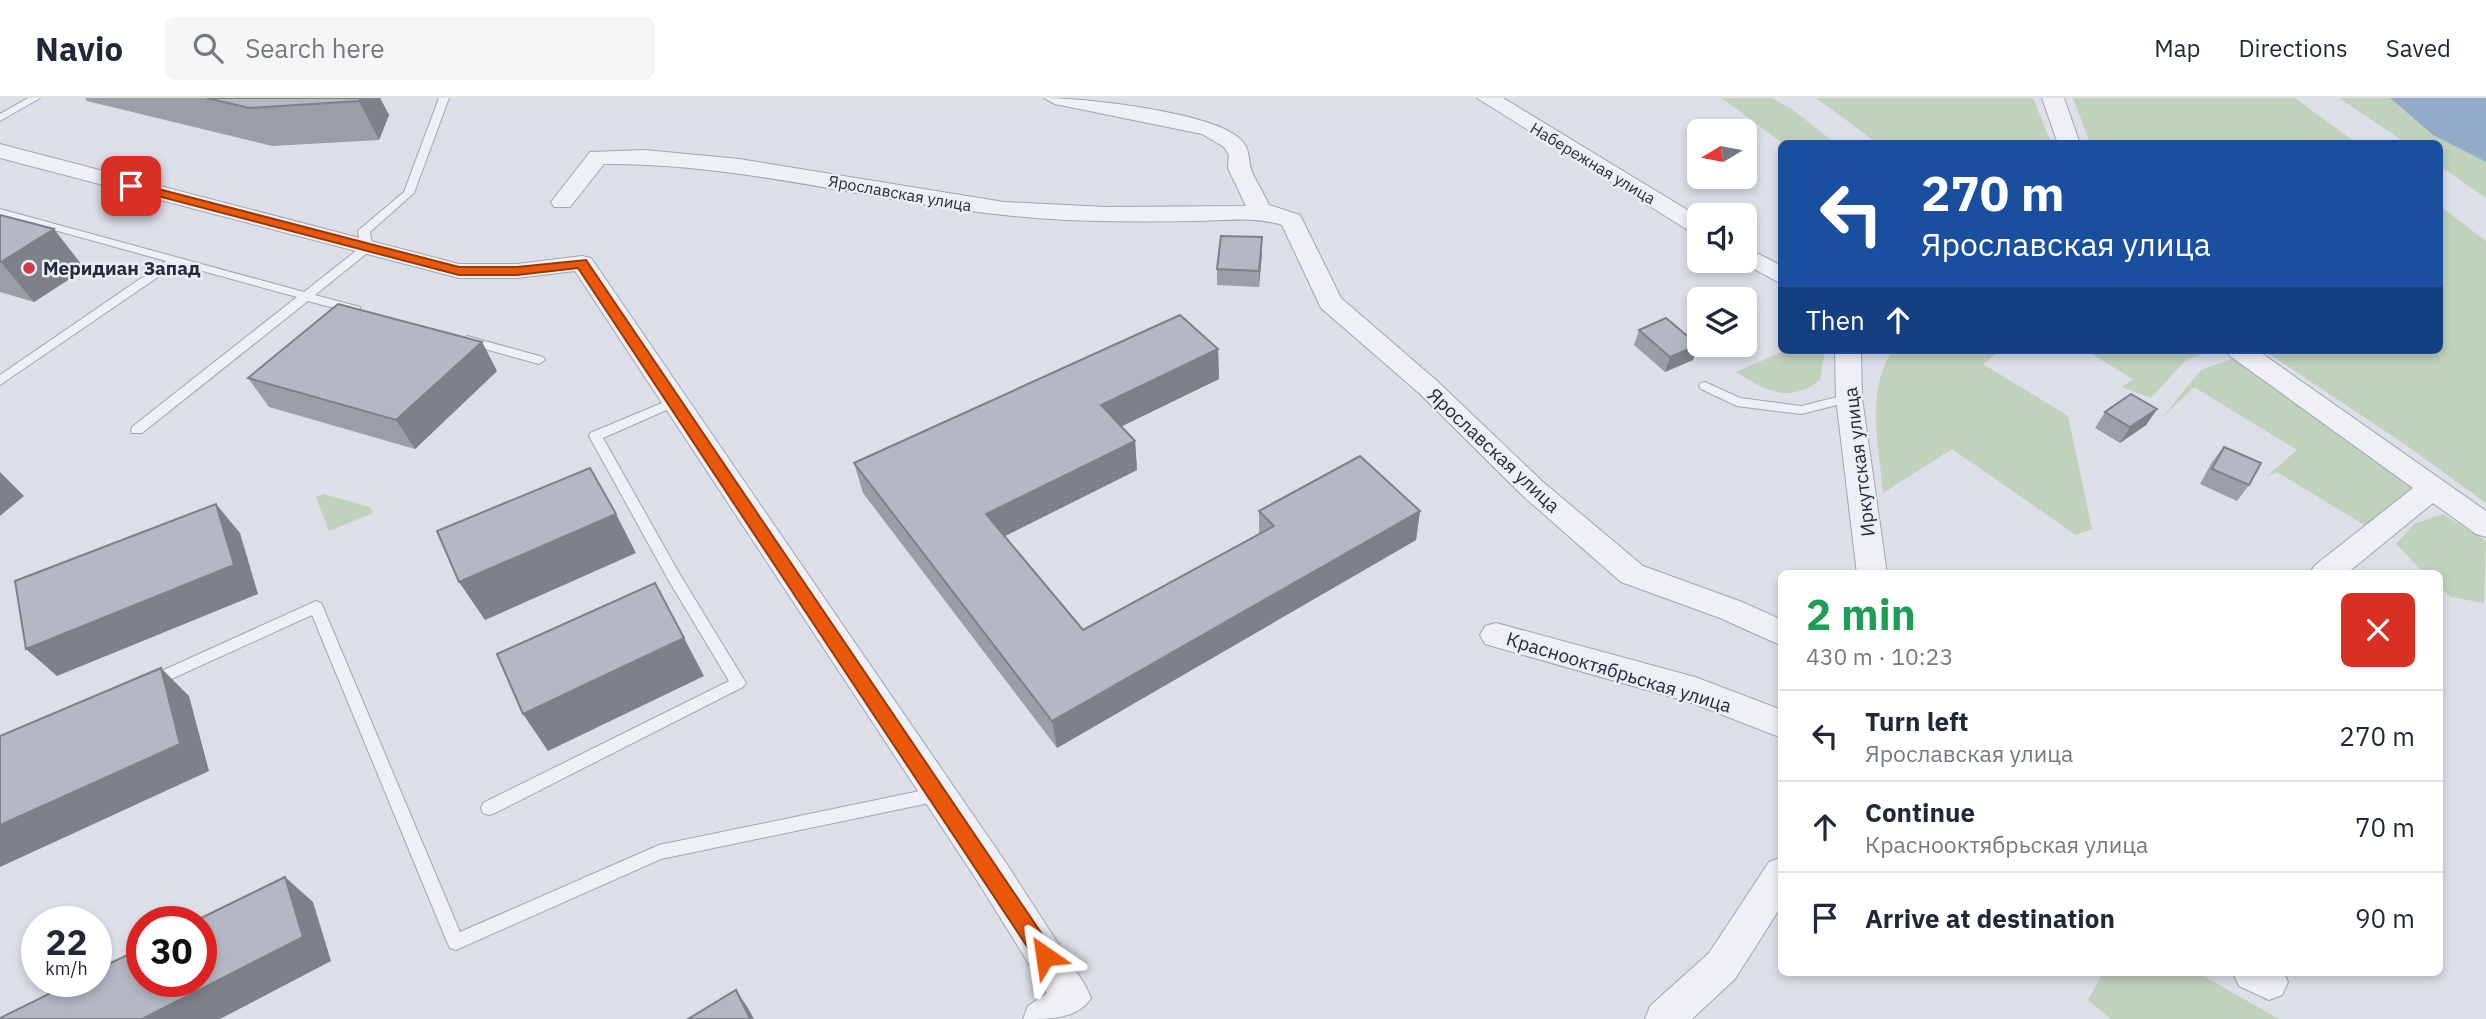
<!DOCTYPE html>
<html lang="en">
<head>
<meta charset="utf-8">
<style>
  body { margin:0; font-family:"IBM Plex Sans",sans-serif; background:#f6f6f7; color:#1f2937; height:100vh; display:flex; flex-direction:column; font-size:26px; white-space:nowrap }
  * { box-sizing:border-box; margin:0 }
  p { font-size:23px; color:#747a83 }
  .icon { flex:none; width:38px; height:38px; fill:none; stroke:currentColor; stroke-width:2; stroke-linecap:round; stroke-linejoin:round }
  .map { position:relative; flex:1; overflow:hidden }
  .sheet { position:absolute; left:1778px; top:472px; width:665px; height:406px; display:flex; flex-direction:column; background:#fff; border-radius:10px; box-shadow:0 4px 10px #0003 }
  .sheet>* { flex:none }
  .guide { position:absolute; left:1778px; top:42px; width:665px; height:214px; border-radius:10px; box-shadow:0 4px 10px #0003; background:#1a4fa0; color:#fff; overflow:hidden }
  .needle { width:46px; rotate:260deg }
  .fabs { position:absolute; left:1687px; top:21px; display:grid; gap:14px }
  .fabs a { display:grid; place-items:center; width:70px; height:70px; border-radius:10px; background:#fff; box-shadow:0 4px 10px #0003; font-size:35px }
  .speed { position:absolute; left:21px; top:808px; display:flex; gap:14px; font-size:35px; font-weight:700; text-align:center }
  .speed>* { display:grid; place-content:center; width:91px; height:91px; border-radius:50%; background:#fff; box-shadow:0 4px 10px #0003; line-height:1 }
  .speed small { font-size:18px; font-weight:400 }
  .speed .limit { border:10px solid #d22; background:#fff; color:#111 }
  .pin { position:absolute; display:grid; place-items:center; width:60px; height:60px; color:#fff; margin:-30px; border-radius:14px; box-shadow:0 4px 10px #0006 }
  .me { position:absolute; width:77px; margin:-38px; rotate:328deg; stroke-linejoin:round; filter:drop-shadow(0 0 5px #0008) }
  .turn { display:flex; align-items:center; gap:24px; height:147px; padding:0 28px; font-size:32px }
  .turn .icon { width:91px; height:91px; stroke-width:2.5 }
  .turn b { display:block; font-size:49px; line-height:60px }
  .then { display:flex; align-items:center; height:66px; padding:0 28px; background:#0003; gap:14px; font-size:26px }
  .round { display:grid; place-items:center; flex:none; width:74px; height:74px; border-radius:10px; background:#f6f6f7 }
  .overview { display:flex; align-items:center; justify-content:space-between; height:119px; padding:0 28px }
  h1 { font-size:42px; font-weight:700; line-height:52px; color:#1e9e55 }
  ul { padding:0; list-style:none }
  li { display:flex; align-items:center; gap:21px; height:91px; padding:0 28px; border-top:2px solid #e0e1e3 }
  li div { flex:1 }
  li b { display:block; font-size:26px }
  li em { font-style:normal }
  header { display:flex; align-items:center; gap:42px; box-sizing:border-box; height:98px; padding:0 35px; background:#fff; border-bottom:2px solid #e0e1e3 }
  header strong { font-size:33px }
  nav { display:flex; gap:38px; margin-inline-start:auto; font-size:24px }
  .search { width:490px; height:63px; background:#f6f6f7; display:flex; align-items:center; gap:18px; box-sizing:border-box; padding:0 24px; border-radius:10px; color:#747a83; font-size:26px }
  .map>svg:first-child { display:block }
</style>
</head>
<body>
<header>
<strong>Navio</strong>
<div class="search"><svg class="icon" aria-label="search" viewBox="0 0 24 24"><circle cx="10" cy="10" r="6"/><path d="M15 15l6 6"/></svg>Search here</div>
<nav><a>Map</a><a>Directions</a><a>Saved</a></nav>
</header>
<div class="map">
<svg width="2486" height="921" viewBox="0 0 2486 921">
  <rect width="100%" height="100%" fill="#dcdfe7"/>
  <path fill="#c0d1bc" d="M1722 0H1772L1793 12 1835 45H1782Z
    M1816 0H2033L2051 45H1877Z
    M2073 0H2295L2356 45H2090Z
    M2339 0H2390L2433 37 2486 64V100L2440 68V46L2406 45Z
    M2440 108 2486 143V405L2406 347 2263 252H2440Z
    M1786 252H1825L1820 282C1789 306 1766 293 1736 274Z
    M1893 252H2002L1983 266 2068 318 2092 431 2076 437 1952 351 1883 395C1879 348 1865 293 1893 252Z
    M2085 252H2211L2185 263 2151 300 2122 289 2133 281Z
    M2232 261 2245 263 2416 387 2402 405 2366 428 2277 374 2266 379 2297 352 2194 289 2162 320 2201 272Z
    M323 396 370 409 373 415 329 433 316 399Z
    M2443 416 2486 443 2484 505 2451 499 2440 489V476H2425L2396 446 2414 426Z
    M2103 875H2198L2279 921H2111L2088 902Z"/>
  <path fill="#94abca" d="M2390 0H2486V64L2433 37Z"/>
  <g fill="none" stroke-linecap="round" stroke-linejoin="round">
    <defs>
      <path id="lane" d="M28 0H40L0 23V16Z
        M439 0H449L414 95 370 134 373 150 371 152 315 197 360 209V215L356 216 308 203 142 335H132L131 332 132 329 297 199 177 166 0 287V277L166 163 0 117V111L304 194 361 149 358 133 360 131 404 94Z
        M467 238 543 259 545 262 539 266 463 245 461 242Z
        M1705 284 1740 300 1801 308 1849 296 1855 300 1853 303 1801 316 1737 308 1701 291 1699 288 1701 285Z
        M674 300 680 304 678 307 603 340 679 475 746 585 743 589 495 715 489 717 483 715 481 710 483 705 729 583 669 483 589 338 590 335Z
        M316 503 321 505 323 509 460 834 659 747 939 689 945 691 947 696 945 701 939 703 661 761 456 852 450 850 447 844 312 517 156 588 151 590 146 588 143 584 146 580Z"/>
      <path id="street" d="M1044 0C1085 0 1210 14 1239 40 1252 52 1247 61 1252 74 1257 85 1264 96 1269 107L1300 117 1341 200 1437 283 1543 384 1643 468 1742 504 1782 522V548L1720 520 1621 484 1523 398 1419 295 1321 210 1282 127C1254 118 1224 123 1194 123 1141 124 1088 124 1035 120 890 109 750 65 604 66L570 109H554L551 104 590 54 645 52 739 61 1004 104 1106 109 1246 108 1228 70 1229 57 1224 49 1202 36 1055 6Z
        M1477 0H1503L1699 119V136L1691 134Z
        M2042 0H2064L2080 46H2058Z
        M0 46 459 166H517L582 158 591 160 1004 762 1085 887 1091 900C1078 921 1051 921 1023 921L1028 908 1047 895 978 784 575 173 517 180H459L0 60Z
        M1745 149 1782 168V186L1739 163H1745Z
        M1835 252H1861L1862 300 1887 476H1857L1836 300Z
        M2226 252H2257L2486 413V439L2476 436 2433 405 2346 476H2310L2314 468 2413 390 2230 258Z
        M1496 525 1695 579 1782 612V640L1689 604 1485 546 1480 537 1485 528Z
        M1782 759V807L1735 881 1692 921H1645L1650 908 1709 855 1769 764Z
        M2233 875H2284L2288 884 2282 897 2269 902 2239 888Z"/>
    </defs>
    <use href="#lane" stroke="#a1a6b1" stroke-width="2"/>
    <use href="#street" stroke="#a1a6b1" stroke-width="2"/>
    <use href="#lane" fill="#eef0f5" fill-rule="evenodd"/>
    <use href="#street" fill="#eef0f5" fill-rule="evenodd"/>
  </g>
  <path fill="#9a9ea9" d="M85 0H380L389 17 379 42 272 48 87 3Z
    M0 117 85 171 34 204 0 194Z
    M1262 155 1259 189 1217 187V171Z
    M1639 232 1698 247 1693 262 1665 274 1634 247Z
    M482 244 497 273 415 351 269 309 248 280Z
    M1218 251 1219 281 1121 328 1135 343 1137 372 1005 438 1083 532 1259 436V413H1420L1416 442 1057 650 863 395 854 365Z
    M2157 311 2146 327 2120 345 2095 330 2105 314Z
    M2224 349 2249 387 2237 403 2200 386 2212 364Z"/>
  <path fill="#7d8189" d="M360 0H380L389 17 379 42 359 3Z
    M54 131 85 171 34 204 1 164Z
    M1262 139V155L1259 189V173Z
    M482 244 497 273 415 351 396 322Z
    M1698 247 1693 262 1665 274 1670 259Z
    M1218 251 1219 281 1104 337 1101 307Z
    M2157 311 2146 327 2120 345 2130 329Z
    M1135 343 1137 372 993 444 986 416Z
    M0 374 24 398 0 418Z
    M216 406 240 435 258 496 57 578 26 551Z
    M1420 413 1416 442 1057 650 1052 623Z
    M616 416 636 455 485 522 459 484Z
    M684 540 704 578 548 653 523 616Z
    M161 570 189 598 209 673 0 769V727Z
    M285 779 313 804 331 863 220 921H142Z
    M736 892 748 910 754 921H750Z"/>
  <path fill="#b3b8c4" stroke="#7d8189" stroke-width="2" d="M207 0H360L359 3 249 10Z
    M0 117 54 131 1 164H0Z
    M1221 138 1262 139 1259 173 1217 171Z
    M338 206 482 244 396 322 248 280Z
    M1180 217 1218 251 1101 307 1135 343 986 416 1083 532 1274 428 1259 413 1360 358 1420 413 1052 623 854 365Z
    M1666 220 1698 247 1670 259 1639 232Z
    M2131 296 2157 311 2130 329 2105 314Z
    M2224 349 2261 365 2249 387 2212 371Z
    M590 370 616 416 459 484 437 433Z
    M216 406 234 467 26 551 15 483Z
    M655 485 684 540 523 616 497 556Z
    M161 570 180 646 0 727V638Z
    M285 779 303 839 142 921H0V920L73 884H96V872L142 850V884H201V824H193Z
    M736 892 750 921H688Z"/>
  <path fill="#ea580c" stroke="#983908" stroke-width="2" d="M131 84 459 169H517L586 162 1052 851 1055 858 1052 865 1045 867 1038 865 578 170 517 177H459L127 90V85Z"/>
  <circle fill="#d53747" stroke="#ebeef5" stroke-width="2.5" cx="29" cy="170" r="7"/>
  <g text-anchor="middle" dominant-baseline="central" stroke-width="5" stroke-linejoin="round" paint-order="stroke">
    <g font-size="16" fill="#252c3e" stroke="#ebeef5">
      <text transform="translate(1593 65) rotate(31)">Набережная улица</text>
      <text transform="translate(900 95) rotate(10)">Ярославская улица</text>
    </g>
    <g font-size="19" font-weight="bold" fill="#252c3e" stroke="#ebeef5" text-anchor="start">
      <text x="43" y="170">Меридиан Запад</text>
    </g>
    <g font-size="19" fill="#252c3e" stroke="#ebeef5">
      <text transform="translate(1494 352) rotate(43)">Ярославская улица</text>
      <text transform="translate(1859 364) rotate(-97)">Иркутская улица</text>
      <text transform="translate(1619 574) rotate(17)">Краснооктябрьская улица</text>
    </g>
  </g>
</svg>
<div class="fabs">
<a><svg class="needle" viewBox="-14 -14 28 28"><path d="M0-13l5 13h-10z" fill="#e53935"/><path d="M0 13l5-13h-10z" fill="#747a83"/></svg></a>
<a><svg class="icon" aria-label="sound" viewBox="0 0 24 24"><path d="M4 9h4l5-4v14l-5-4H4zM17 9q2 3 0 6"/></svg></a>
<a><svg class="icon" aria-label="layers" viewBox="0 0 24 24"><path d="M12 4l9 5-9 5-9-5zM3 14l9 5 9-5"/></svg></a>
</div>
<div class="speed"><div>22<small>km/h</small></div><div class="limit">30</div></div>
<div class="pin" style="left:131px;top:88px;background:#d93025"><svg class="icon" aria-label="arrive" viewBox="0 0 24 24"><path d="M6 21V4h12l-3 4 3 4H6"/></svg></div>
<svg class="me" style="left:1045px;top:858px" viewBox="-20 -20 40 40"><path d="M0-17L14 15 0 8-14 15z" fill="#ea580c" stroke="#fff" stroke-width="4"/></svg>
<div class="guide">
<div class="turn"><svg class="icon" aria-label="left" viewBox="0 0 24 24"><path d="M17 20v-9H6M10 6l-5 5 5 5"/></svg><div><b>270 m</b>Ярославская улица</div></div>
<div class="then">Then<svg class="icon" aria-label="ahead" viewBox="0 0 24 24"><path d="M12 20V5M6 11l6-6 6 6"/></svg></div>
</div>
<section class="sheet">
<div class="overview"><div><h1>2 min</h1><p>430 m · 10:23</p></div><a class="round" style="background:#d93025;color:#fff"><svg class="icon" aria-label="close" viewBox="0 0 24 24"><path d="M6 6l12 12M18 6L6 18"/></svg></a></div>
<ul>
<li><svg class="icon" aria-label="left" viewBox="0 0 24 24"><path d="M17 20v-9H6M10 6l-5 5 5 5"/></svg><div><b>Turn left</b><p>Ярославская улица</p></div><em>270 m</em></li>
<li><svg class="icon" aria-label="ahead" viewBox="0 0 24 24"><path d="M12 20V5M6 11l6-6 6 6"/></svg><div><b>Continue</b><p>Краснооктябрьская улица</p></div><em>70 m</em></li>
<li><svg class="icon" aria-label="arrive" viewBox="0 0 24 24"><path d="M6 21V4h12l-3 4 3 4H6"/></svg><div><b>Arrive at destination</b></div><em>90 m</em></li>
</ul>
</section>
</div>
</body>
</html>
